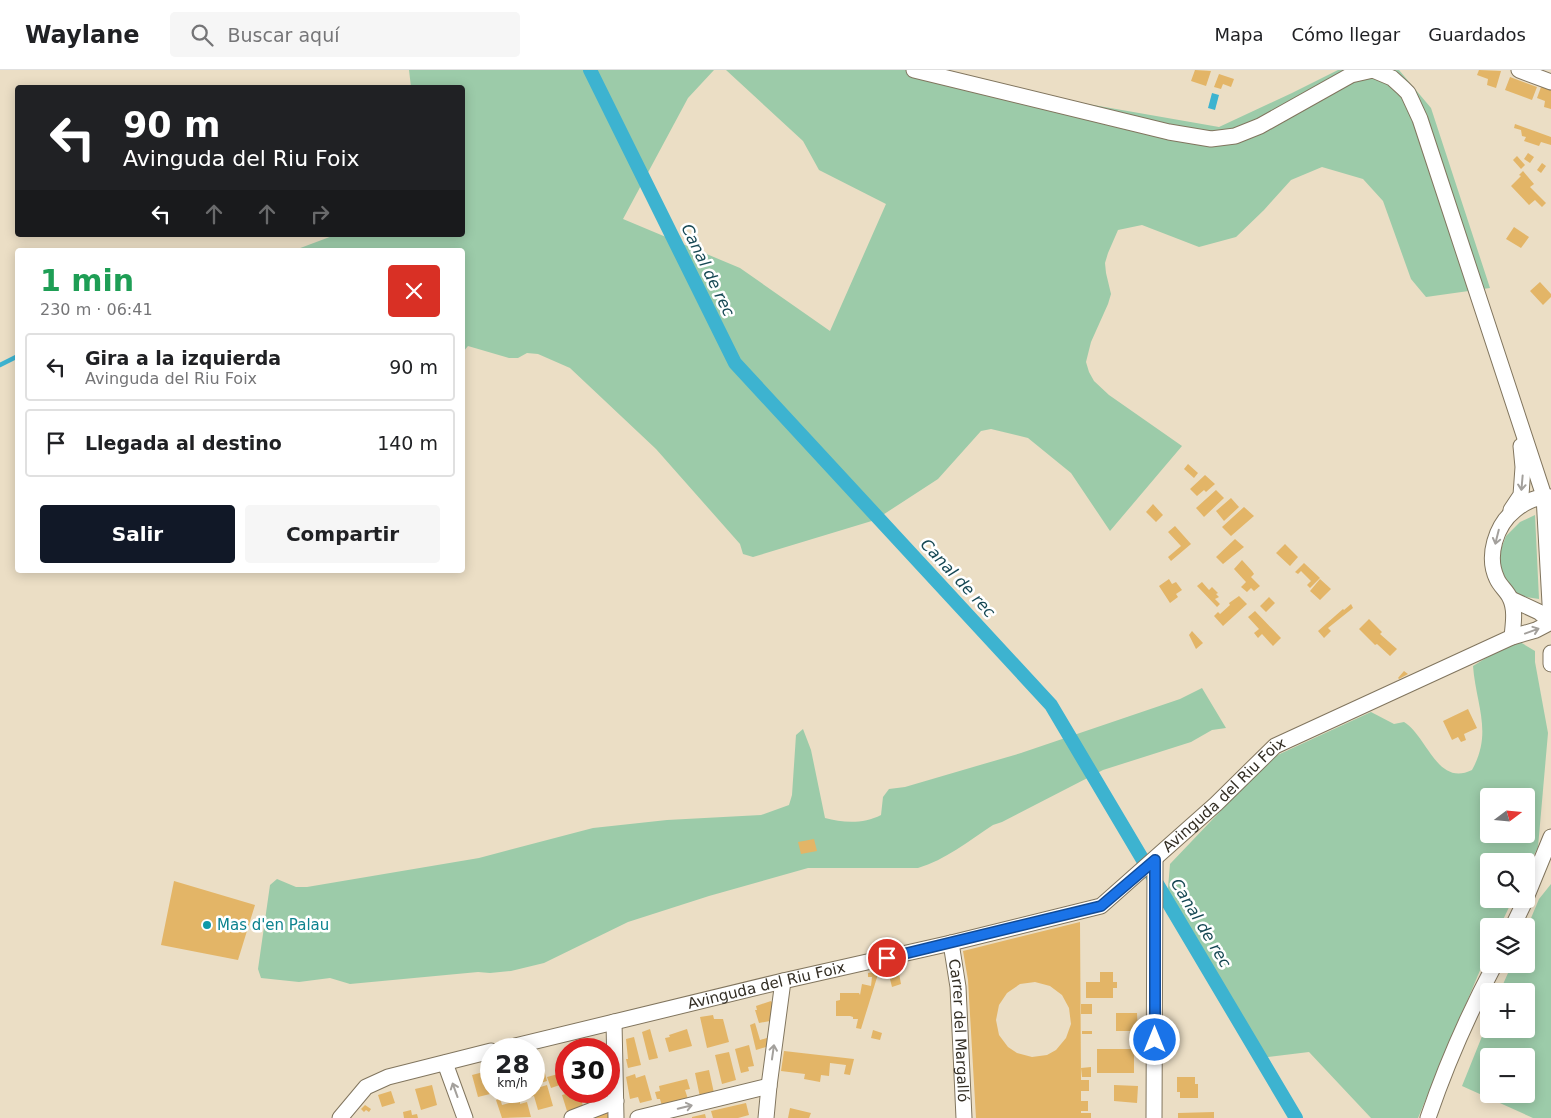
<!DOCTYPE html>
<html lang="es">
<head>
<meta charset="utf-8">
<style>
  body { margin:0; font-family:"DejaVu Sans",sans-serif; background:#f6f6f6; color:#202124; height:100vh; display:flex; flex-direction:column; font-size:19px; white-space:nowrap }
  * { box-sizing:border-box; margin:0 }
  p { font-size:16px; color:#757577 }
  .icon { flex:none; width:28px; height:28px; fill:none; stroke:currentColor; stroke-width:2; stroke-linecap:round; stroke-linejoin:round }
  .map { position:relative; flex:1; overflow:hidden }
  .drawer { position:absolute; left:15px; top:178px; width:450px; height:325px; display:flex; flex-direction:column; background:#fff; border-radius:5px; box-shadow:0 2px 12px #0003 }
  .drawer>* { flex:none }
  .top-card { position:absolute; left:15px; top:15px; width:450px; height:152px; border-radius:5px; box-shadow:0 2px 12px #0003; background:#202124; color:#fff; overflow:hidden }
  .needle { width:32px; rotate:74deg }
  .controls { position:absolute; left:1480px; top:718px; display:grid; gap:10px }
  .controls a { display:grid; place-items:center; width:55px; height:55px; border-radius:5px; background:#fff; box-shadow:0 2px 12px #0003; font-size:25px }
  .speed { position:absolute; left:480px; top:968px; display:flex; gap:10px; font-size:25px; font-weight:700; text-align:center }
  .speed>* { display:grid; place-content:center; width:65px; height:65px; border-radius:50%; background:#fff; box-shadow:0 2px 12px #0003; line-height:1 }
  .speed small { font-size:12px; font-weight:400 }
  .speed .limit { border:8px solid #d22; background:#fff; color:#111 }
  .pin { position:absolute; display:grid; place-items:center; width:42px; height:42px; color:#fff; margin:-21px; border:2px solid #fff; border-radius:50%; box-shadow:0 1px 5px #0007 }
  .me { position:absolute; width:55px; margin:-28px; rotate:0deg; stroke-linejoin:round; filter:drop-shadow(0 0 4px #0008) }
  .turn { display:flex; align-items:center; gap:18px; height:105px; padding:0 25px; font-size:22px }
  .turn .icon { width:65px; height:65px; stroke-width:2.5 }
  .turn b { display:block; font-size:35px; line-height:42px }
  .lanes { display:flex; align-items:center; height:48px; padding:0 25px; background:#0003; justify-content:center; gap:25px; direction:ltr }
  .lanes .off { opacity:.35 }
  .round { display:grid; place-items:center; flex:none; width:52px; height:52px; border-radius:5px; background:#f6f6f6 }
  .summary { display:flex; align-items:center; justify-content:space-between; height:85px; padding:0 25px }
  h1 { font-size:30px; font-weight:700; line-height:38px; color:#1e9e55 }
  .button { display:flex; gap:10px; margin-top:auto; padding:10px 25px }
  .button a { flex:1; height:58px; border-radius:5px; background:#111827; color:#fff; font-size:20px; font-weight:700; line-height:58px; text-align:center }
  .button a+a { background:#f6f6f6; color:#202124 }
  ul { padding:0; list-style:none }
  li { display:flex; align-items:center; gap:15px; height:68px; margin:0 10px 8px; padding:0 15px; border:2px solid #e0e0e0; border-radius:5px }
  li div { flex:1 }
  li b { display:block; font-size:19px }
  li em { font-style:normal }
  header { display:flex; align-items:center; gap:30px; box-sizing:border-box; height:70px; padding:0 25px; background:#fff; border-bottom:1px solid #e0e0e0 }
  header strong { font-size:24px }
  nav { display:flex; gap:28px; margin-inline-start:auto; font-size:18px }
  .search { width:350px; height:45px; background:#f6f6f6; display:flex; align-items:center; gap:12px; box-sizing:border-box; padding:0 18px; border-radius:5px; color:#757577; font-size:19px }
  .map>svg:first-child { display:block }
</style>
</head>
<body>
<header>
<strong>Waylane</strong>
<div class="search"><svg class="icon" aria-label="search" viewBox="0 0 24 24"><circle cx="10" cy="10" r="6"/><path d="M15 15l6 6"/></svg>Buscar aquí</div>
<nav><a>Mapa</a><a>Cómo llegar</a><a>Guardados</a></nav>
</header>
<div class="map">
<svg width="1551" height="1048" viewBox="0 0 1551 1048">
  <rect width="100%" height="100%" fill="#ebdec5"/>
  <path fill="#9ccba9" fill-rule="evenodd" d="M409 0H714L688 28 623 149 740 198 830 261 886 134 819 100 803 71 726 0H930L951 10 1219 57 1292 23 1338 0H1399L1431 38 1490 218 1426 227 1411 209 1383 131 1363 109 1322 97 1291 110 1264 140 1236 167 1199 177 1142 155 1118 160 1108 183 1105 193 1106 203 1111 224 1108 234 1091 272 1086 292 1089 302 1094 311 1109 325 1182 376 1110 461 1071 403 1028 368 991 359 981 361 938 409 875 450 753 487 743 484 740 474 656 379 570 298 538 284 527 283 518 288H509L468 276 463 282 462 180H295L335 165H462V18L411 17Z
    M1535 445 1539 529 1519 526 1504 508 1498 487 1506 466 1520 452Z
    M1520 572 1535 581V592L1548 663 1538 777 1526 801V791H1489V829H1513L1500 856H1489V879L1418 1048H1371L1309 982 1260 988 1166 842 1170 794 1271 688 1371 642 1394 654 1404 652C1428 667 1437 717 1472 700 1493 662 1476 635 1473 596L1499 580ZM1489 726H1526V764H1489Z
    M1202 618 1226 658 1212 660 1191 672 1103 700 1002 752 993 755C969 771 945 790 918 798H808L709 826 628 852 544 893 511 901 490 903 478 902 350 914 330 908 299 912 261 908 258 899 270 815 277 809 296 817H307L479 788 593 758 667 750 761 745 789 735 792 725 796 665 803 659 811 680 825 748C843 753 864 754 881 745L883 727 889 719 905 717 1021 683 1180 629Z
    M1551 814V1048H1533L1462 1016 1489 949V959H1526V921H1500L1512 894H1526V860L1539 829ZM1489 986H1526V1024H1489Z"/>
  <path fill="#3db3d0" d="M1212 23 1219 25 1215 40 1208 38Z"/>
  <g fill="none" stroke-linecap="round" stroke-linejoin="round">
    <path stroke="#3db3d0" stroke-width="4.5" d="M0 295 18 286"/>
    <path stroke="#3db3d0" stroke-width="14" d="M590 0 735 293 1051 635 1296 1048"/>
  </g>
  <path fill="#e3b567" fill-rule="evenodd" d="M1195 0 1211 1 1206 16 1191 11Z
    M1479 0 1501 1 1496 18 1487 15 1488 9 1477 5Z
    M1219 4 1234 9 1231 17 1223 14 1221 19 1214 17Z
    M1510 7 1537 17 1532 30 1505 20Z
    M1541 17 1551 20V39L1544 37 1545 31 1537 28Z
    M1515 54 1551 67V75L1541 72 1539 76 1524 71 1526 67 1522 66 1521 60 1514 58Z
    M1528 83 1534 87 1530 93 1524 89Z
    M1517 86 1525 95 1521 99 1513 90Z
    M1542 93 1546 96 1541 103 1537 100Z
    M1523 101 1534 114 1530 117 1546 133 1542 137 1535 130 1529 135 1511 116 1521 106 1519 105Z
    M1514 157 1529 167 1521 178 1506 169Z
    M1540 212 1551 224V227L1543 235 1530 221Z
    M1188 394 1198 403 1194 408 1184 399Z
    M1205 405 1215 414 1206 422 1204 420 1197 426 1190 419Z
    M1216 420 1224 428 1204 447 1196 438Z
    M1231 428 1239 437 1224 451 1216 441Z
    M1153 434 1163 445 1156 452 1146 442Z
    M1244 437 1254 446 1231 466 1222 457Z
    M1175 456 1191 474 1171 491 1168 487 1181 476 1168 462Z
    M1235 469 1244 477 1223 494 1216 487Z
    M1285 474 1298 487 1290 496 1276 483Z
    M1242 490 1252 501 1254 504 1251 507 1260 516 1254 521 1251 518 1247 522 1241 517 1246 512 1234 499Z
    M1304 493 1320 508 1310 518 1307 515 1311 511 1301 501 1298 504 1295 502Z
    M1169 509 1172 514 1176 512 1182 520 1176 524 1178 527 1170 533 1159 516Z
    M1320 509 1331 519 1320 530 1310 521Z
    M1202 512 1209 520 1212 517 1218 523 1216 524 1219 527 1215 529 1220 534 1217 537 1197 516Z
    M1239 526 1247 534 1223 556 1214 546 1218 542 1220 544 1230 535 1229 533Z
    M1269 527 1275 533 1266 542 1260 536Z
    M1351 534 1353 538 1328 558 1331 561 1324 568 1318 561 1343 539 1344 540Z
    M1255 541 1281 568 1273 576 1262 564 1258 568 1254 563 1259 559 1248 547Z
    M1369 549 1382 562 1380 564 1397 579 1390 586 1377 574 1375 575 1359 559Z
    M1192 561 1203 573 1196 579 1189 565Z
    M1404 601 1408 604 1399 609 1398 608Z
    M1468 639 1477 658 1464 664 1466 670 1461 672 1458 667 1452 670 1443 651Z
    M814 769 817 781 801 784 798 772Z
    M174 811 255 835 238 890 161 875Z
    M1080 852 1081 1010H1089V1021H1081V1031H1088V1041H1081V1043H1091V1048H976L968 910 963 881ZM1035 912 1050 916 1062 925 1069 938 1071 954 1066 968 1056 980 1047 985 1032 987 1017 983 1008 977 999 965 996 950 999 935 1007 923 1020 914Z
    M879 901 861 959 856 958 858 949H853V947L850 946H836V931L840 930V923H859L860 925 862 914 871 916 872 907H868V903Z
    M1100 902H1113V912H1117V918H1113V928H1086V912H1100Z
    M899 903 901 914 892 917 889 905Z
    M771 931 773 934 770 951 759 953 755 940H757L756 936Z
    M1081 934H1092V944H1081Z
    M1116 943H1137L1138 961H1116Z
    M713 945 714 949H723L729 972 707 978 700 947Z
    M755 953 760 970 770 967 769 976 756 980 750 955Z
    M650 959 658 988 649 990 642 962Z
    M687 959 692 976 669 982 665 968 670 967 669 965Z
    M873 960 882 963 880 970 871 968Z
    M1082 961H1092V964H1082Z
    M634 967 641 995 628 998 626 989H628L626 969Z
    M589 969 591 979H577L578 972Z
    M749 975 754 996 748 997 749 1001 741 1003 735 979Z
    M1097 979H1134V1003H1097Z
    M784 981 854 989 850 1005 844 1004 846 995 830 993 829 1006 821 1005 820 1012 804 1009 805 1004 781 1001Z
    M729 982 736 1010 722 1014 715 985Z
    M543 996 547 1011 534 1015V999Z
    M1091 997V1007H1082L1081 998Z
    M491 1000V1021L498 1022 478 1027 472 1005Z
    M709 1000 714 1023 700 1027 695 1003Z
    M558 1004V1007L566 1004V1013L551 1018 547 1007Z
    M635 1004 636 1008 645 1005 652 1030 640 1033 638 1027 630 1029 626 1007Z
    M1177 1007H1195V1014H1198V1028H1180V1022H1177Z
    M687 1009 690 1019 685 1020 688 1029 662 1036 660 1029H657L655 1022 660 1021 659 1016Z
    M432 1015 437 1035 421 1040 415 1019Z
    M547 1015 553 1036 538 1040 534 1026 528 1028 526 1021H534V1019Z
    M1114 1015 1138 1016 1137 1033 1114 1031Z
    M391 1021 395 1033 382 1037 378 1025Z
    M516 1021 519 1029 508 1032 506 1024Z
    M576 1021H579L583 1036 567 1041 562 1025Z
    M500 1028 502 1035 513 1032 514 1033 520 1032V1034L527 1032 531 1047 502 1048 496 1030Z
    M746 1033 749 1045 738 1048H713L711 1041Z
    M365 1035 371 1039 369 1042 366 1040 364 1042 361 1039Z
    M790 1038 811 1043 809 1048H788Z
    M411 1040 412 1045 417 1044 418 1048H404L403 1042Z
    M607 1042 609 1048H588Z
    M1214 1042V1048H1178V1043Z
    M705 1044 706 1048H692V1047Z"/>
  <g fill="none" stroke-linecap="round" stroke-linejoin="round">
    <defs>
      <g id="minor">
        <path d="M914 0 1169 62 1211 69 1235 66 1260 56 1351 5 1373 0 1392 8 1403 18 1408 23 1420 49 1544 426 1551 551"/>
        <path d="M1519 0 1551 12"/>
        <path d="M1511 440 1521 425 1523 397 1521 376"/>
        <path d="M1511 529 1539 542 1551 552"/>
        <path d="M1512 567C1513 555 1516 540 1510 528 1507 521 1500 516 1497 509 1486 486 1496 455 1515 440 1525 432 1539 425 1551 427"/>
        <path d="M1551 583V594"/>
        <path d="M1526 828 1551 767"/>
        <path d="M1513 856 1526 829"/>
        <path id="s1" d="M951 873 958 917 964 1048"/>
        <path d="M614 952 616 1048"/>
        <path id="s2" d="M503 979 783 911 951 873 1101 836 1216 734 1275 676 1512 567 1536 560 1551 552"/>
        <path d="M445 993 465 1048"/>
        <path d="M340 1048 366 1017 388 1007 491 981"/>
        <path d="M572 1048 616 1031"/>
        <path d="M638 1048 769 1016"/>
        <path d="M766 1048 769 1016 783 911"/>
        <path d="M1154 1048 1155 789"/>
        <path d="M1428 1048C1446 995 1469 943 1495 894"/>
      </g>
    </defs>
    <use href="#minor" stroke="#81755e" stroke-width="17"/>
    <use href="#minor" stroke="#fff" stroke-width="15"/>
  </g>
  <defs><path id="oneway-shaft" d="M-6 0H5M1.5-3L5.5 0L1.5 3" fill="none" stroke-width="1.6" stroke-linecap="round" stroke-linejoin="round" transform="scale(1.25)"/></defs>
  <g stroke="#a3a09c">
    <use href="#oneway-shaft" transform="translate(1522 413) rotate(95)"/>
    <use href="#oneway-shaft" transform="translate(1497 467) rotate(104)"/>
    <use href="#oneway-shaft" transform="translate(1532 561) rotate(-20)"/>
    <use href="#oneway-shaft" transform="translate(773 982) rotate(-82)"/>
    <use href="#oneway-shaft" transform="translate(455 1020) rotate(-110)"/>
    <use href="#oneway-shaft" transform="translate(685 1037) rotate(-14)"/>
  </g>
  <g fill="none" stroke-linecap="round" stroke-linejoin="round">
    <defs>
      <path id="route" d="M887 888 1101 836 1155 790V970"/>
    </defs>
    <use href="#route" stroke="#114b97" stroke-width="12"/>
    <use href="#route" stroke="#1a73e8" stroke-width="9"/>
  </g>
  <circle fill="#0f9aa8" stroke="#fff" stroke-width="2" cx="207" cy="855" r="5"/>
  <g text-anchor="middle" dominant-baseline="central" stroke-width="5" stroke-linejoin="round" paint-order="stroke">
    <g font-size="15" fill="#322d23" stroke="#fff">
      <text stroke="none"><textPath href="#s2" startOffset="781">Avinguda del Riu Foix</textPath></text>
      <text stroke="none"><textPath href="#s2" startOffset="271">Avinguda del Riu Foix</textPath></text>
      <text stroke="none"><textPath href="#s1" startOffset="88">Carrer del Margalló</textPath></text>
    </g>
    <g font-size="15" fill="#0d838f" stroke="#fff" text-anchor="start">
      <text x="217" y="855">Mas d'en Palau</text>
    </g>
    <g font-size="16" font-style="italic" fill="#164854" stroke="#fff">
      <text transform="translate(708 200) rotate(64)">Canal de rec</text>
      <text transform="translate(958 508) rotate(47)">Canal de rec</text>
      <text transform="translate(1201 853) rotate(59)">Canal de rec</text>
    </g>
  </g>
</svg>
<div class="controls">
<a><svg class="needle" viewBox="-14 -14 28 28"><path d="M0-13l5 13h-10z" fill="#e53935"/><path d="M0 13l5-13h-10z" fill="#757577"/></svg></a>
<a><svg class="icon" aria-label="search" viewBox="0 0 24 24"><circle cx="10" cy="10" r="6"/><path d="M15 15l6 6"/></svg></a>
<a><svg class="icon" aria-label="layers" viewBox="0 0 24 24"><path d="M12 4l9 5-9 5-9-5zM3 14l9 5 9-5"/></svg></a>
<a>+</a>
<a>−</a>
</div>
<div class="speed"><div>28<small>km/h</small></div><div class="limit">30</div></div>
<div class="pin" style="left:887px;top:888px;background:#d93025"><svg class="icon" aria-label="arrive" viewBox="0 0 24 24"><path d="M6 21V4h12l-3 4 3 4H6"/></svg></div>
<svg class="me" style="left:1155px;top:970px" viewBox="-20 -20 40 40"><circle r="17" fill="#1a73e8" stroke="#fff" stroke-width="3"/><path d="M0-11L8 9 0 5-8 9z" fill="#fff"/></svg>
<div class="top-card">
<div class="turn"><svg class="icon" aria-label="left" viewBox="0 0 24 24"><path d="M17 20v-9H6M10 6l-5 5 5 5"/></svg><div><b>90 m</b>Avinguda del Riu Foix</div></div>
<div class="lanes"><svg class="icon" aria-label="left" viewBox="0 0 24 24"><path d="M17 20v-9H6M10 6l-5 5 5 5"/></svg><svg class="icon off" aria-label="ahead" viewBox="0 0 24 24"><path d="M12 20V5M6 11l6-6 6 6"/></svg><svg class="icon off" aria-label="ahead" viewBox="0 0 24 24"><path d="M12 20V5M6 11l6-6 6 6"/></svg><svg class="icon off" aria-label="right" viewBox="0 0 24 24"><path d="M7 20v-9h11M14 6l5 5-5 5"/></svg></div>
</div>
<section class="drawer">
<div class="summary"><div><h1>1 min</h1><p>230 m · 06:41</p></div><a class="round" style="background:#d93025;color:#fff"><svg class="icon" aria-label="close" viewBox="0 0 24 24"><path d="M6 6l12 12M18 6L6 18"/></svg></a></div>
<ul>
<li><svg class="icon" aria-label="left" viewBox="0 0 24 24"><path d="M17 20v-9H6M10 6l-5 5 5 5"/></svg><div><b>Gira a la izquierda</b><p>Avinguda del Riu Foix</p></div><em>90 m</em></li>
<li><svg class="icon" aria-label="arrive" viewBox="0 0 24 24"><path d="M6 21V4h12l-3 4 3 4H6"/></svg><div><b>Llegada al destino</b></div><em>140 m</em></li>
</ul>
<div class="button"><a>Salir</a><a>Compartir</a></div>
</section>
</div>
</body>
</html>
